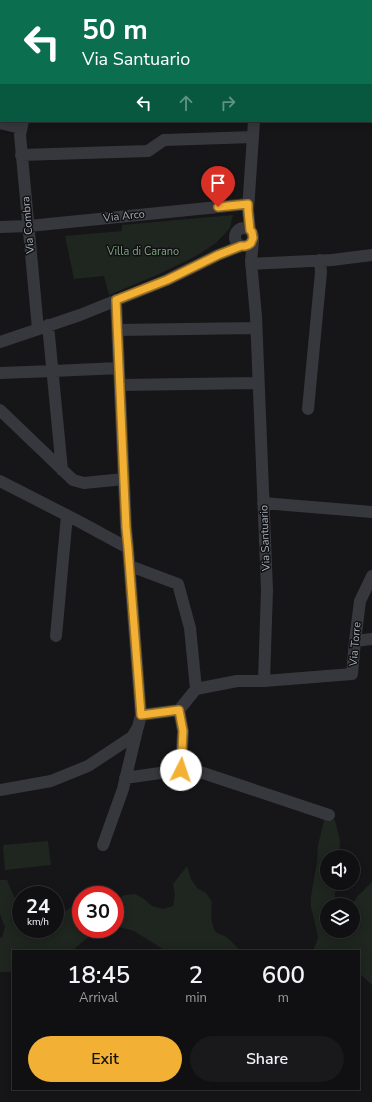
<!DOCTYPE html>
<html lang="en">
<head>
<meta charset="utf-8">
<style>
  body { margin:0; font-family:"Nunito Sans",sans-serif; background:#19191b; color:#f1f3f6; height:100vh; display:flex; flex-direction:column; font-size:15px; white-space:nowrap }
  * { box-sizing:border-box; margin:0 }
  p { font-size:13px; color:#9c9d9f }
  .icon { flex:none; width:22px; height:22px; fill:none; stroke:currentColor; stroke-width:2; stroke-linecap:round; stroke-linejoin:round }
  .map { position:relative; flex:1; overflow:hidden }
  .panel { position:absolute; left:12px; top:950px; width:348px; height:140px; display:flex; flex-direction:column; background:#101012; border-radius:0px; box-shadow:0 2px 10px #0003,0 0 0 1px #303032 }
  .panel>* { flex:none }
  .hud { position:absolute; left:0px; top:0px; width:372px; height:122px; box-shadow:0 2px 10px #0003,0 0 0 1px #303032; background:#0b6e4f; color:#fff; overflow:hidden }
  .controls { position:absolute; left:320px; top:850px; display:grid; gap:8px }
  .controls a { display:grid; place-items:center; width:40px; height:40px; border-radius:50%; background:#101012; box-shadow:0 2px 10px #0003,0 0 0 1px #303032; font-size:20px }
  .speed { position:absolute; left:12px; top:886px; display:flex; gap:8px; font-size:20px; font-weight:700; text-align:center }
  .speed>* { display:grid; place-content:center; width:52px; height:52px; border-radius:50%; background:#101012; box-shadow:0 2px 10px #0003,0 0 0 1px #303032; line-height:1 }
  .speed small { font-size:10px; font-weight:400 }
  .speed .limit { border:6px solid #d22; background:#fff; color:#111 }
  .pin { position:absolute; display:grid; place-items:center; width:34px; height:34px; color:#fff; margin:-41px -17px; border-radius:50% 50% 50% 0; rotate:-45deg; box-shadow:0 0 4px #0007 }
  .pin .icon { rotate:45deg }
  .me { position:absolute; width:44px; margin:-22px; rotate:4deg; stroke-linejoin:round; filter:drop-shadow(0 0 3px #0008) }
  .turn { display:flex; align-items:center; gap:14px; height:84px; padding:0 16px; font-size:18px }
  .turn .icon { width:52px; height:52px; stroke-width:2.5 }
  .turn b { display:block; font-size:28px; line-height:34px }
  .lanes { display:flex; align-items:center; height:38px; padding:0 16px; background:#0003; justify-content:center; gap:20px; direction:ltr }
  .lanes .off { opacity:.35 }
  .eta { display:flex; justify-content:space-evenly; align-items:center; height:68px; text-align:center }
  .eta b { font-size:24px; font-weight:600; line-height:28px }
  .button { display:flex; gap:8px; margin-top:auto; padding:8px 16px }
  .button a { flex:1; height:46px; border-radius:24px; background:#f2b134; color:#111; font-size:16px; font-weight:600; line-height:46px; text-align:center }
  .button a+a { background:#19191b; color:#f1f3f6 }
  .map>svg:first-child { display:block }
</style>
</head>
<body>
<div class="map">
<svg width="372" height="1102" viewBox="0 0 372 1102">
  <rect width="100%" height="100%" fill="#161618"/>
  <path fill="#1e261f" d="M233 215 230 228 216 243 196 256 157 275 109 295 104 276 74 279 65 236 122 231V225Z
    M325 817 335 820 340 841 339 857H327V883H336L334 905H327V931H340L347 938 346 931H353V905H352L357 897 372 882V985L359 973V951H313L318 938 316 928 311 907V896L317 862 318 845Z
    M48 841 51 865 5 870 3 845Z
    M187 866 191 879 197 888 206 893 212 902C211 911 210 926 217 933 220 935 224 935 226 937 232 941 236 946 240 951H166L134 931 115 926V900L125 895 135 894 144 899 152 906 163 909 173 906 175 895 173 884Z
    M0 880H7L21 913V929H55V916C71 909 74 907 82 891L100 895H81V929H103L93 933 72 951H13V972H0V938L2 937 5 927 0 914Z"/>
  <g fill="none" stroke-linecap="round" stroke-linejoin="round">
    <path stroke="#37383d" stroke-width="12" d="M141 0 145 1
      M105 1V0
      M262 1V0
      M0 87H1
      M23 121 20 135 38 329
      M0 123 21 128
      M21 155 148 151 164 140 253 137
      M0 227 29 226 248 204
      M235 237a9 9 0 1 1 18 0a9 9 0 1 1-18 0Z
      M250 230 248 210 254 121
      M251 264 332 260 372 255
      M48 325 62 470
      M118 330 256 328
      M0 342 80 315 167 280 218 255 241 246
      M0 373 53 371 119 368
      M120 385 258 383
      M308 409 321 272 320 260
      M0 410 73 480 84 483 124 479
      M0 481 80 522 128 548
      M263 503 372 512
      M130 566 178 584 190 628 196 689
      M56 636 67 515
      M355 641 372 639
      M264 681 352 674 355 641 360 601 372 576
      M179 710 183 731 181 770
      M141 715 179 710 196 689 237 681H264L267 590 256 316 251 261 253 241
      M125 778 181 770 203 773 329 815
      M0 790 51 781 88 766 132 737 138 727 141 715 128 548 126 527 116 300
      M103 845 123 789 137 730"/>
  </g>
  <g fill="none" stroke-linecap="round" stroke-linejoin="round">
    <defs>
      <path id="route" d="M181 770 183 731 179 710 141 715 128 548 126 527 116 300 167 280 218 255 241 246H245L248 245 251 243 253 238 252 232 250 230 248 210V204L218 207"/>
    </defs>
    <use href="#route" stroke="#9d7322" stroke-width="10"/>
    <use href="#route" stroke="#f2b134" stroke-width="7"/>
  </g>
  <g text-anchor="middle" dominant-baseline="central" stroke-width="3" stroke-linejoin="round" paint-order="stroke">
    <g font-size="11" fill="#a8adb8" stroke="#111113">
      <text transform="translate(124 216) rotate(-6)">Via Arco</text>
      <text transform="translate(28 225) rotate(-95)">Via Combra</text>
      <text transform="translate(265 538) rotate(-92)">Via Santuario</text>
      <text transform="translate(355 644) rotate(-85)">Via Torre</text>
    </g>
    <g font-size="11" fill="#7fa381" stroke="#111113">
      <text x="143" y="251">Villa di Carano</text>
    </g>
  </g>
</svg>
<div class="controls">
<a><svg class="icon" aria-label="sound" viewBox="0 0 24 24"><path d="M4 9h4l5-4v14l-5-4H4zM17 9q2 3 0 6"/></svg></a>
<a><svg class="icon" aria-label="layers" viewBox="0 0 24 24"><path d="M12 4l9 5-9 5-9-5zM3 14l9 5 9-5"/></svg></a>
</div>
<div class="speed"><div>24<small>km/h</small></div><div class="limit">30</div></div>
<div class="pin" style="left:218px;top:207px;background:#d93025"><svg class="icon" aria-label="arrive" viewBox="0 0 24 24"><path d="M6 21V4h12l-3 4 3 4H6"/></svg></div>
<svg class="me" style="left:181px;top:770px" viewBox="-20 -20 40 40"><circle r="19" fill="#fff"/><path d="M0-13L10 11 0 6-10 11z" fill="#f2b134"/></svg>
<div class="hud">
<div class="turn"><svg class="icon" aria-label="left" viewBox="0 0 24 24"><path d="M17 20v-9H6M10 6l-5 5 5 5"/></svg><div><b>50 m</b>Via Santuario</div></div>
<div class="lanes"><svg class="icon" aria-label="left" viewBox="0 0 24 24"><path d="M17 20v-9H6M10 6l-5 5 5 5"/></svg><svg class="icon off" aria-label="ahead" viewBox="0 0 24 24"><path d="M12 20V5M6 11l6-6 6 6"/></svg><svg class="icon off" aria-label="right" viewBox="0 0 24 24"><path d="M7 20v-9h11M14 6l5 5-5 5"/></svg></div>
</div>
<section class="panel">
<div class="eta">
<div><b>18:45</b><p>Arrival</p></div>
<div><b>2</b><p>min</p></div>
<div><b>600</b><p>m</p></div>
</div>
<div class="button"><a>Exit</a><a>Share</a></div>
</section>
</div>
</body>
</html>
